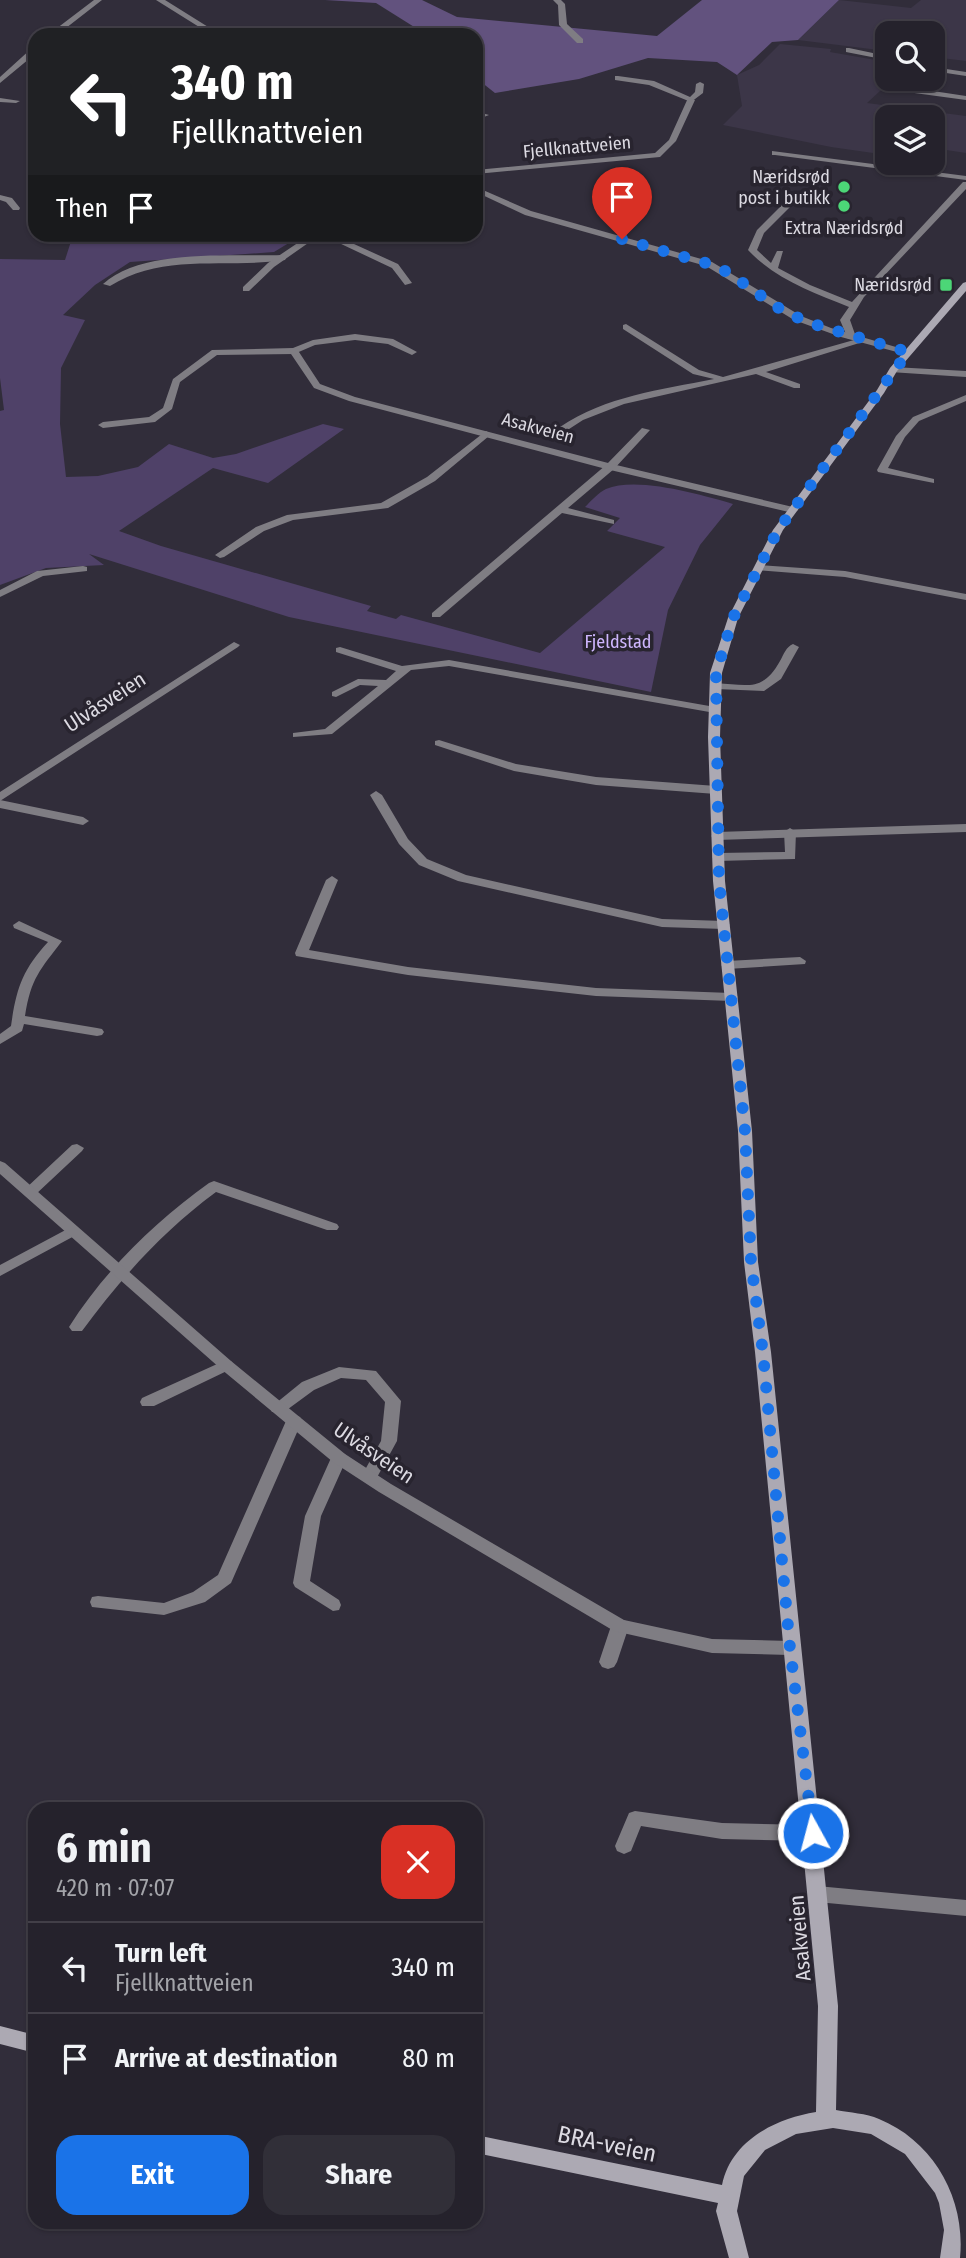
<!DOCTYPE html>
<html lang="en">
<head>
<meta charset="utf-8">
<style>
  body { margin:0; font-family:"Fira Sans Condensed",sans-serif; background:#312f38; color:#f1f3f6; height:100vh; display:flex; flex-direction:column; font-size:26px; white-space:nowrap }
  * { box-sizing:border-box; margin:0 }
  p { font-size:23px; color:#a3a4a9 }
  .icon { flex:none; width:38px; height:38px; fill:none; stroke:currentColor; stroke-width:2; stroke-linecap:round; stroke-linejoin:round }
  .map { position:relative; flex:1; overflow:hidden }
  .panel { position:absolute; left:28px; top:1802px; width:455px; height:427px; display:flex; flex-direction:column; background:#25222c; border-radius:21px; box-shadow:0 2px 5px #0004,0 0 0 2px #423f48 }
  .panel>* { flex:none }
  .guide { position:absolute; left:28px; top:28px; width:455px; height:214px; border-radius:21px; box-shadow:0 2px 5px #0004,0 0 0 2px #423f48; background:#202124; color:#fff; overflow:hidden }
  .controls { position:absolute; left:875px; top:21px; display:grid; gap:14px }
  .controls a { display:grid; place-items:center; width:70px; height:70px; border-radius:14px; background:#25222c; box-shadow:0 2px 5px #0004,0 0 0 2px #423f48; font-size:35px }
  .pin { position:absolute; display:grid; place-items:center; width:60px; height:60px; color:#fff; margin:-72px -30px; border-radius:50% 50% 50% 0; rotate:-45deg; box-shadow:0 0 7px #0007 }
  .pin .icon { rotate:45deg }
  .me { position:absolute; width:77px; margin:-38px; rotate:353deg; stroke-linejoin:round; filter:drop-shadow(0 0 5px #0008) }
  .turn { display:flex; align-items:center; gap:24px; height:147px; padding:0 28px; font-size:32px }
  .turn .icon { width:91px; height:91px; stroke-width:2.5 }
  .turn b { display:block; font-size:49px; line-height:60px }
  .then { display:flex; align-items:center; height:66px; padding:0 28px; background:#0003; gap:14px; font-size:26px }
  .round { display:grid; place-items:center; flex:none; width:74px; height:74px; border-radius:21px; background:#312f38 }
  .head { display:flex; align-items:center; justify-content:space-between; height:119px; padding:0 28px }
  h1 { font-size:42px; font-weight:700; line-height:52px }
  .primary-button { display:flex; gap:14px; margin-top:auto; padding:14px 28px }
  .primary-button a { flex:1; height:80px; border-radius:21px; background:#1a73e8; color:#fff; font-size:28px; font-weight:700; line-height:80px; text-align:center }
  .primary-button a+a { background:#312f38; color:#f1f3f6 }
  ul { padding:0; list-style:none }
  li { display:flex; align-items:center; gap:21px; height:91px; padding:0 28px; border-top:2px solid #423f48 }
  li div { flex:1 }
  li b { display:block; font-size:26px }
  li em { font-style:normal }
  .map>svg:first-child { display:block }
</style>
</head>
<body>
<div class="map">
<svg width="966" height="2258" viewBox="0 0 966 2258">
  <rect width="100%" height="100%" fill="#312d3a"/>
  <path fill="#3c3648" d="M839 0 911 8 921 0H966V61L933 57V33H887V51L798 40Z
    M780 44 831 49 830 52 887 62V79H893L867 103 966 116V153L933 148V117H887V155L831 147 723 125 742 106 737 75 759 65Z"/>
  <path fill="#4f4168" d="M73 235H302L274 252 130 262 95 285 63 315 85 320 61 368 60 424 66 477 98 476 138 467 169 444 213 458 236 454 323 424 344 429 268 483 213 468 119 531 161 546 371 606 367 611 396 619 401 615 540 653 665 547 607 531 620 518 585 507C591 501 599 492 606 489 637 476 702 495 733 504L700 545 668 610 651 692 289 617 89 554 104 565 46 568 0 585V411L4 410 0 378V259L65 260Z"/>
  <path fill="#62527e" d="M325 0H422L457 17 657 36 702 0H839L798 40 772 42 737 75 717 62 648 58 579 79 495 93 476 78V35H427L376 3Z"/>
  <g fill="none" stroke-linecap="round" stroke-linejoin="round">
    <path fill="#7f7d83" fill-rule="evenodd" d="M553 0H561L565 4 567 24 583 39V43H577L559 25 558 5Z
      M849 48 887 56V60L846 52V48Z
      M933 67 966 72V76L933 71Z
      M618 76 654 81 690 97 695 92 696 84 700 82 704 84 703 93 691 102 649 85 615 80V76Z
      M907 79H916L910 84 913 88 966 96V100L907 92 902 83Z
      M0 98 20 101 16 103 0 102Z
      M482 113 489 115 476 120V115Z
      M772 151 966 176V180L775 155H772Z
      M963 182H966V189L864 297 850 320 856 337 854 339H848L840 320 849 307C812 292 775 279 748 250L757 230 788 199H794V203L764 233 757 250 771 263 777 251H783L778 268 810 285 852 302Z
      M0 195 12 198 20 208 19 210H13L6 202 0 200Z
      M320 234H332L398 264 412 283 405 285 392 268Z
      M282 255 286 258 285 260C226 269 164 252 110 286L103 284C143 248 231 257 282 255Z
      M626 324 699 370 723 377 861 338 869 340 766 372 800 384V388H794L756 374 624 404 583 420 566 431H560V427C606 396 660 390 714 379L693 374 623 329V325Z
      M355 334 393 339 417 352 412 355 388 344 355 340 315 345 294 354 217 355 180 382 172 409 155 422 103 428 98 425 103 422 149 417 163 408 173 379 212 350 293 348 313 340Z
      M966 395V401L919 421 905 437 888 468 934 479V483L878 472 877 470 896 436 913 417Z
      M642 428 650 430 614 469 568 508 614 520V524L562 513 440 617H432V613L606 465Z
      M486 431 491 434 489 436 435 481 388 508 293 520 264 531 224 557 220 558 215 555 256 527 287 515 381 503 427 477Z
      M759 565 845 571 966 594V600L845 577 755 570V566Z
      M83 566 87 567V571L43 576 0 597V590L37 571Z
      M793 644 799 647 781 679 764 691 716 689 710 686 716 683C747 685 763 692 780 661 784 654 786 647 793 644Z
      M340 647 402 666 449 660 715 707 721 710 715 713 449 666 411 670 332 734 293 737V733L325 729 378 686 360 685 336 697 332 696V692L358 679 386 680 396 671 336 652V648Z
      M439 740 516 764 596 777 716 786 722 790 716 794 596 785 514 771 435 745V741Z
      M376 791 382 795 408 839 427 859 466 875 662 919 724 921 730 925 724 929 662 927 458 881 419 865 399 844 370 795Z
      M0 800 83 817 89 821 83 825 0 808Z
      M790 828 796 832 795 859 718 861 712 857 718 853 785 852 784 832Z
      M332 876 338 880 309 950 408 967 596 988 731 993 738 997 731 1001 596 996 408 975 296 956 295 953 326 880Z
      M19 921 62 941C40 970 31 978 25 1016L97 1028 102 1029 104 1032 102 1035 97 1036 24 1024 22 1031 0 1044V1034L11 1026C16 990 22 970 48 942L14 928 13 925Z
      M800 957 806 961 805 964 727 969 721 965 727 961Z
      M77 1144 84 1148 82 1151 35 1195H25L23 1192 25 1189 72 1145Z
      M214 1181 337 1224 339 1227 337 1230H327L216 1192C163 1231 121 1278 82 1331H72L69 1327C105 1270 155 1222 209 1183Z
      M73 1226 80 1231 78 1234 0 1276V1265Z
      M226 1360 231 1361 234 1365 231 1369 154 1406H142L140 1402 142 1398Z
      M339 1367 376 1371 401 1401 397 1441 375 1481H363L361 1477 381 1441 385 1402 366 1380 341 1378 314 1390 284 1412H272L270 1408 302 1382Z
      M294 1415 300 1417 302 1421 231 1583 205 1602 164 1615 92 1607 90 1602 92 1597 98 1596 164 1603 193 1592 218 1575 286 1421 288 1417Z
      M339 1452 345 1454 347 1458 321 1516 310 1581 339 1600 341 1605 339 1610 333 1611 295 1587 293 1583 305 1516 331 1458 333 1454Z
      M620 1619 626 1621 629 1626 617 1662 614 1667 608 1669 602 1667 599 1662 611 1626 614 1621Z
      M635 1811 722 1823 813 1825 819 1828 822 1833 819 1838 813 1841 722 1839 641 1826 631 1851 624 1854 617 1851 615 1846 629 1813Z"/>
    <path fill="#7f7d83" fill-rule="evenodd" d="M94 0H102L57 35H48Z
      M156 0H165L221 35H212Z
      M32 48H35V54L0 83V77Z
      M688 98 695 100 676 141 660 157 476 174V170L655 153 669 140Z
      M476 187 531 211 712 262 801 316 831 328 913 352 908 355 841 337 794 320 706 266 525 215 476 192Z
      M311 234H321L274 267 249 291H243V287L268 263Z
      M291 349H297L320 384 355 397 612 464 793 507 798 510 793 513 606 469 349 401 314 388 289 351Z
      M893 367 966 371V377L890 372V368Z
      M234 642 240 645 238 647 0 801V792Z
      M966 824V832L717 840 711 836 717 832Z
      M0 1161 5 1163 231 1361 345 1454 391 1484 624 1620 712 1639 790 1641 796 1643 799 1648 796 1653 790 1655 712 1653 614 1631 379 1492 333 1462 221 1369 0 1174Z
      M817 1886 966 1900V1916L817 1902 810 1900 808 1894 810 1888Z"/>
    <path fill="#aca9b3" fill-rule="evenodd" d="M966 282V291L897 371 884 393 783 530 738 618 722 673 720 737 725 881 752 1131 758 1262 771 1352 838 2006 836 2110C850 2113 866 2113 879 2119 933 2141 966 2198 960 2258H940L944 2230 939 2203 935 2193 905 2154 871 2134 833 2128 796 2134 765 2150 744 2176 737 2211 749 2258H729L716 2211 718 2203 476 2153V2135L722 2185C731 2141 774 2119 816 2112L818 2006 755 1352 744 1262 738 1131 713 881 708 737 710 673 728 618 773 530 877 390 890 368 963 283Z
      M0 2026 35 2035V2053L0 2044Z"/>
  </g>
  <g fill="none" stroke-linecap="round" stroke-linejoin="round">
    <path stroke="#1a73e8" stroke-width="12" stroke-dasharray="0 21.6" d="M622 239 709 264 727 272 783 311 810 323 908 352 778 530 733 618 716 673 719 881 745 1131 751 1262 763 1353 790 1648 813 1833"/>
  </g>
  <g fill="#4cd677" stroke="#28242f" stroke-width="2.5">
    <circle cx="844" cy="187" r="7"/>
    <circle cx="844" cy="206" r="7"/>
    <rect x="939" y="278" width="14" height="14" rx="3.5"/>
  </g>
  <g text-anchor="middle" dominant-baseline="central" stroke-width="7" stroke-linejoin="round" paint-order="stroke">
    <g font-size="18" fill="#dcdae2" stroke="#28242f">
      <text transform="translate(577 147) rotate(-5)">Fjellknattveien</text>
      <text transform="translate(538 428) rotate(15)">Asakveien</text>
    </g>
    <g font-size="18" fill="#dcdae2" stroke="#28242f" text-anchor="end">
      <text x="830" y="177">Næridsrød<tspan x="830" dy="21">post i butikk</tspan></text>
      <text x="844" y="228" text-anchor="middle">Extra Næridsrød</text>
      <text x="932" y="285">Næridsrød</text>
    </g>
    <g font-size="18" fill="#ceb6fd" stroke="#28242f">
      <text x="618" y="642">Fjeldstad</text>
    </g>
    <g font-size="21" fill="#dcdae2" stroke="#28242f">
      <text transform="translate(105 702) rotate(-33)">Ulvåsveien</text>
      <text transform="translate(374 1453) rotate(34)">Ulvåsveien</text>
      <text transform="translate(800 1938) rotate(-95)">Asakveien</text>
    </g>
    <g font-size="24" fill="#dcdae2" stroke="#28242f">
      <text transform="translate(607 2144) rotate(12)">BRA-veien</text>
    </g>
  </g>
</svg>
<div class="controls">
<a><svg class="icon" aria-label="search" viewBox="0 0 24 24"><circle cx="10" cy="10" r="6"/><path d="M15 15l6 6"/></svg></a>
<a><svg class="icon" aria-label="layers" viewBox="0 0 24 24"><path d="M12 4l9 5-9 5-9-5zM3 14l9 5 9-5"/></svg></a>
</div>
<div class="pin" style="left:622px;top:239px;background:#d93025"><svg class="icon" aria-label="arrive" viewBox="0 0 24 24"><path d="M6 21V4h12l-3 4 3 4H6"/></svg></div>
<svg class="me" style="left:813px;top:1833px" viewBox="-20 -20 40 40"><circle r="17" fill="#1a73e8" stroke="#fff" stroke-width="3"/><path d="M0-11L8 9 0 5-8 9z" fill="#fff"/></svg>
<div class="guide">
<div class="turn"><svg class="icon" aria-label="left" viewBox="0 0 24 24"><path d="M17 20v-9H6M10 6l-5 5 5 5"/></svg><div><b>340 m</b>Fjellknattveien</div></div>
<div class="then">Then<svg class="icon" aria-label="arrive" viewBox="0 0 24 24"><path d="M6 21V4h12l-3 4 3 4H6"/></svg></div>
</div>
<section class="panel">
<div class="head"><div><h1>6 min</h1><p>420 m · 07:07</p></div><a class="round" style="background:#d93025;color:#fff"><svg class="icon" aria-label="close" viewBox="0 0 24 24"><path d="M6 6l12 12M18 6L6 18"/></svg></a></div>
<ul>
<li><svg class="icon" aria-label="left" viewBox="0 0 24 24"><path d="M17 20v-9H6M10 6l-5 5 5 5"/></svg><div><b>Turn left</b><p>Fjellknattveien</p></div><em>340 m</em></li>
<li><svg class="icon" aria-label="arrive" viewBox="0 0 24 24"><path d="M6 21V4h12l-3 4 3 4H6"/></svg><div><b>Arrive at destination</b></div><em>80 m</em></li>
</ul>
<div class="primary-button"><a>Exit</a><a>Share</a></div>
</section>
</div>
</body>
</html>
